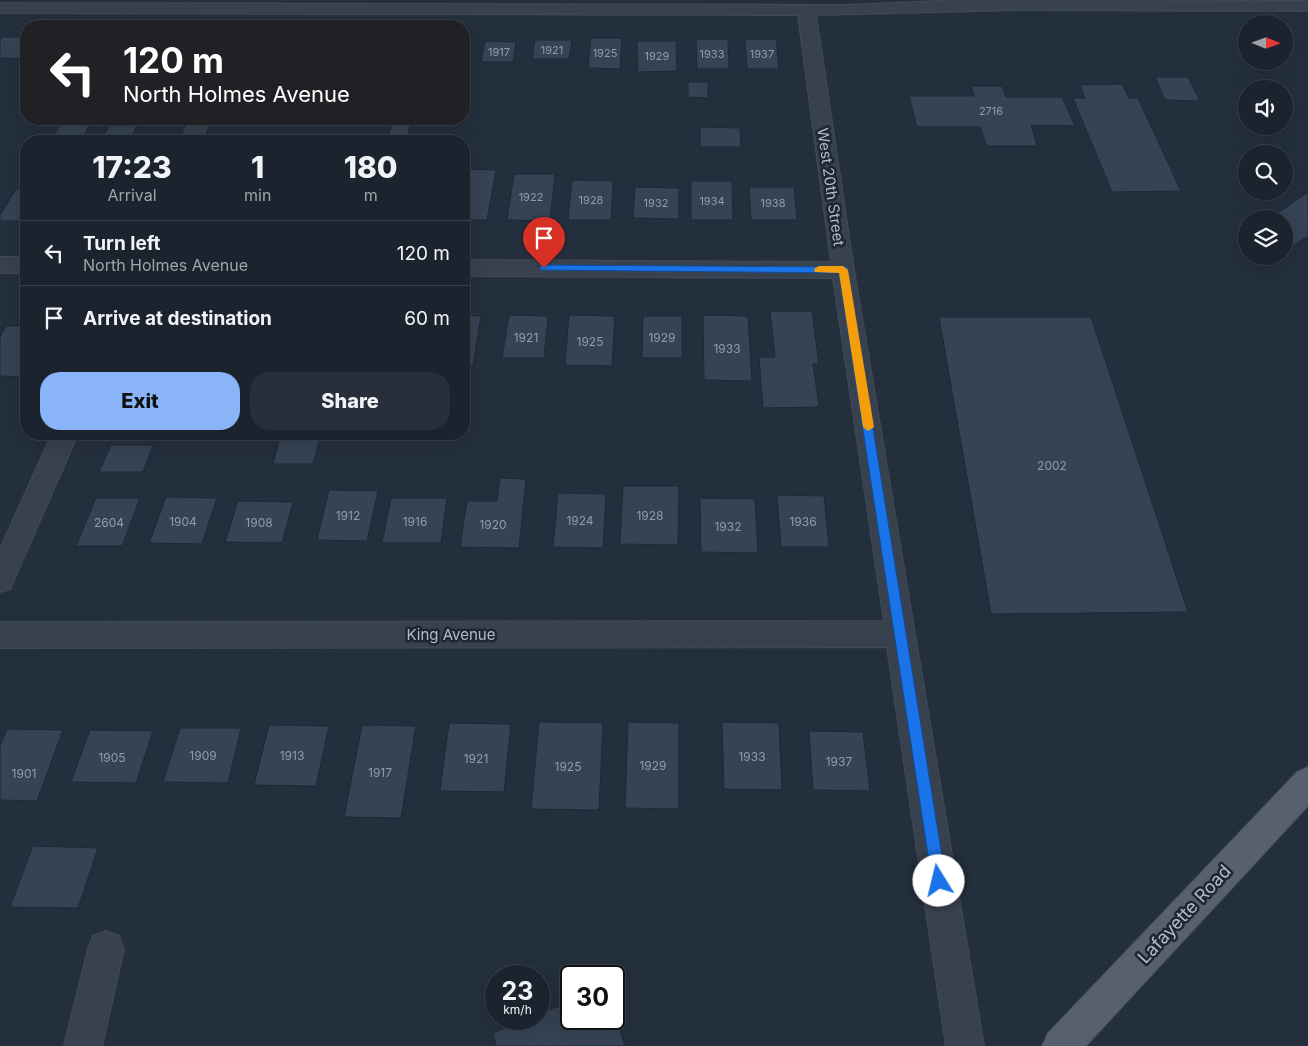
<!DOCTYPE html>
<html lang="en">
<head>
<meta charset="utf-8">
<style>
  body { margin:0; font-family:Inter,sans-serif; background:#282f3a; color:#f1f3f6; height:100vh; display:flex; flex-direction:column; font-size:19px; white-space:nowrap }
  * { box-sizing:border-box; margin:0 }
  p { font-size:16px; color:#a0a4aa }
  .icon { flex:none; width:28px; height:28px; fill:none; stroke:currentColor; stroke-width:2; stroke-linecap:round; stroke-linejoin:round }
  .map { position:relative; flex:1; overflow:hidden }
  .side { position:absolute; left:20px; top:135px; width:450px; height:305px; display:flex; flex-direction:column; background:#1b232e; border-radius:20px; box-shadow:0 5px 20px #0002,0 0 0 1px #39404a }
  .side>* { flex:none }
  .guide { position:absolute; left:20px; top:20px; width:450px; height:105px; border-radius:20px; box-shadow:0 5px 20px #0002,0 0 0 1px #39404a; background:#202124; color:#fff; overflow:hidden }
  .needle { width:32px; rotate:91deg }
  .fabs { position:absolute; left:1238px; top:15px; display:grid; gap:10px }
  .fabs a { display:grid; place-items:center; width:55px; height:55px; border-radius:50%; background:#1b232e; box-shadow:0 5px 20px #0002,0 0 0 1px #39404a; font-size:25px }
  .speed { position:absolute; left:485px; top:965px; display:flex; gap:10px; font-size:25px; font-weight:700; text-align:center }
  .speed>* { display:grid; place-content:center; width:65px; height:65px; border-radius:50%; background:#1b232e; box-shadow:0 5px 20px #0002,0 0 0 1px #39404a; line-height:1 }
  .speed small { font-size:12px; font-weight:400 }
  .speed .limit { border:2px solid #111; border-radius:8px; background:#fff; color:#111 }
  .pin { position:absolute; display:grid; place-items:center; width:42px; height:42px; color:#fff; margin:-51px -21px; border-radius:50% 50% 50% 0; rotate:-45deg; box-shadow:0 0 5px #0007 }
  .pin .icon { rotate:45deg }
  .me { position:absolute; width:55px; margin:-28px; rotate:351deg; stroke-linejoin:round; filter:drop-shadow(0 0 4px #0008) }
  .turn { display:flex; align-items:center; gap:18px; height:105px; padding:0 20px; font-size:22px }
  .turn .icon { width:65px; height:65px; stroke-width:2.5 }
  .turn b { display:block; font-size:35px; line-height:42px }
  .eta { display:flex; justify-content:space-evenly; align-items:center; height:85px; text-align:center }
  .eta b { font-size:30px; font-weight:800; line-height:35px }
  .primary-button { display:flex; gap:10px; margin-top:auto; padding:10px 20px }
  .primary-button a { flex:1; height:58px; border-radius:20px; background:#8ab4f8; color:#111; font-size:20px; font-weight:800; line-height:58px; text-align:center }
  .primary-button a+a { background:#282f3a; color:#f1f3f6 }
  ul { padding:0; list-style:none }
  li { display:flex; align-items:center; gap:15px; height:65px; padding:0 20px; border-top:1px solid #39404a }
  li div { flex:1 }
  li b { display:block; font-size:19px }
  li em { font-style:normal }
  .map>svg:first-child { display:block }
</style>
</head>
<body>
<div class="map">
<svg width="1308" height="1046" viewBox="0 0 1308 1046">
  <rect width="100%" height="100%" fill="#242f3e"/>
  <path fill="#364354" stroke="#1f2835" d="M2 37H26L25 59 0 58V40Z
    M591 38H622L620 69 588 68Z
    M696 39H728L729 69H697Z
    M745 39H776L779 69H747Z
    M535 40H572L569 59H532Z
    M485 41 516 42 513 62H481Z
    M637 41H676L677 71 638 72Z
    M1155 77H1188L1200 101 1165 100Z
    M688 82H708V98L688 97Z
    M1122 84 1129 98H1138L1181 191 1112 192 1073 98H1085L1080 85Z
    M971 86H1002L1006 97H1062L1075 126 1031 125 1037 146H987L980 127H917L909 96H974Z
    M392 123H411L406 141H387Z
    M60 124H90L82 140 51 141Z
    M109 126H137L129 141H101Z
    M700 127 740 128 741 147H700Z
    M464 169 496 170 487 220H464Z
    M514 174H555L550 221 507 220Z
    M572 180 613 181 611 220H568Z
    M691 181H732L733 220H691Z
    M635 187 679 188V219L633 218Z
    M749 187H794L797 220H751Z
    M16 189H26V221H0V215Z
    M1308 192V238L1306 237 1284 253V219H1269Z
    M770 311H812L819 364H813L819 407 763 408 759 357H775Z
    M464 315 481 316 473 365H464Z
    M509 315 548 316 544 358H502Z
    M569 315 615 316 612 366 565 365Z
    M703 315 748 316 752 381 704 380Z
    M643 316H682V358H642Z
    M939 317H1091L1188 612 991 614Z
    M6 326H26V370L23 377 0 376V337Z
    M281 434H321L313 464H273Z
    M111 445H153L143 472H99Z
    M500 478 526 479 519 548 460 547 467 501H497Z
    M623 486H679L678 545 620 544Z
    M329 490 378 491 367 541 317 540Z
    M558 493 606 494 603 548 553 547Z
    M777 495 824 496 829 547H781Z
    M166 497 217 498 202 544 149 543Z
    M96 498H140L122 546H76Z
    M391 498H447L441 543H382Z
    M700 498 755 499 758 553 701 552Z
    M238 501 293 502 282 543 225 542Z
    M539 722 603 723 599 810 531 809Z
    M628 722 679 723V809L625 808Z
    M722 722 779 723 782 790 724 789Z
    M449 723 511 724 504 792 440 791Z
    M269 725 329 726 316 786 254 785Z
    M362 725 416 726 401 818 344 817Z
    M180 728H241L228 783 163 782Z
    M7 729 63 730 37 801 0 800V746Z
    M90 730 153 731 136 783 71 782Z
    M809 731 863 732 870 791 813 790Z
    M33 846 98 848 78 908 10 907Z
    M571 1001V1019H614V1009L625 1046H496L493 1033 528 1019H539V1014Z"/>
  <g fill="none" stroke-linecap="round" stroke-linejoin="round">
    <defs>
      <path id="minor" d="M961 0 1308 1V11L1019 10 816 15 854 270 984 1046H946L887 647 0 648V622L884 621 833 278 464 276V260L831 262 798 15 0 13V3L846 5Z
        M190 119H210L201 141H181Z
        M0 257H26V273H0Z
        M52 434H78L10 589 0 592V549Z
        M106 931 119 936 124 949 102 1046H64L88 949 93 936Z"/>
      <path id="major" d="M1308 767V806L1086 1046H1042L1048 1033 1297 772Z"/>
    </defs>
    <use href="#minor" stroke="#414a57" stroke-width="2"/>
    <use href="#major" stroke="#414a57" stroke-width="2"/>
    <use href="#minor" fill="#38414e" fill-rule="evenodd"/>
    <use href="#major" fill="#56606e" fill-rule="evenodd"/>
  </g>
  <path fill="#1a73e8" stroke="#114b97" d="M544 265 847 267 946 881 944 886 939 888 934 886 932 881 839 273 540 270V266Z"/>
  <path fill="#f59e0b" d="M819 266H843L848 270 874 427 868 431 863 427 839 273 815 272 814 269Z"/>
  <g text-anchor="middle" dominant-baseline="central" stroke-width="5" stroke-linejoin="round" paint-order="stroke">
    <g font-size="11" fill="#929caa">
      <text x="552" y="50">1921</text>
      <text x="499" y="52">1917</text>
      <text x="605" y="53">1925</text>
      <text x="712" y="54">1933</text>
      <text x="762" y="54">1937</text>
      <text x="657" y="56">1929</text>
      <text x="991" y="111">2716</text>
      <text x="531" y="197">1922</text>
      <text x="591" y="200">1928</text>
      <text x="712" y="201">1934</text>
      <text x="656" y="203">1932</text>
      <text x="773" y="203">1938</text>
    </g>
    <g font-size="12" fill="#929caa">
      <text x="526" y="337">1921</text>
      <text x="662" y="337">1929</text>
      <text x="590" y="341">1925</text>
      <text x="727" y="348">1933</text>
      <text x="1052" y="465">2002</text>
      <text x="348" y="515">1912</text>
      <text x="650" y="515">1928</text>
      <text x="580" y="520">1924</text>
      <text x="183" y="521">1904</text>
      <text x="415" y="521">1916</text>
      <text x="803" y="521">1936</text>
      <text x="109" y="522">2604</text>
      <text x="259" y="522">1908</text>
      <text x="493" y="524">1920</text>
      <text x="728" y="526">1932</text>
      <text x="203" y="755">1909</text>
      <text x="292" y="755">1913</text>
      <text x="752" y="756">1933</text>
      <text x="112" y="757">1905</text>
      <text x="476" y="758">1921</text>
      <text x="839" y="761">1937</text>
      <text x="653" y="765">1929</text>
      <text x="568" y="766">1925</text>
      <text x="380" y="772">1917</text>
      <text x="24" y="773">1901</text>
    </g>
    <g font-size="15" fill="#b4bcc9" stroke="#1d2633">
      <text transform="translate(831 187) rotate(82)">West 20th Street</text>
      <text x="451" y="634">King Avenue</text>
    </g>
    <g font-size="18" fill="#b4bcc9" stroke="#1d2633">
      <text transform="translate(1184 914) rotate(-47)">Lafayette Road</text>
    </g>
  </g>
</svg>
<div class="fabs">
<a><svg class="needle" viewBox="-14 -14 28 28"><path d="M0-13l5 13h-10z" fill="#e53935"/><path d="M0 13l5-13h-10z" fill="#a0a4aa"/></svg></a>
<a><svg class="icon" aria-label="sound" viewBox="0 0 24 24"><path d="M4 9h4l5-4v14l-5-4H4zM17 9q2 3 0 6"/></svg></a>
<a><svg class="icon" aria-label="search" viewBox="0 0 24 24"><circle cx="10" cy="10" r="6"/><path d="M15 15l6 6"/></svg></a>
<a><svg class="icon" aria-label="layers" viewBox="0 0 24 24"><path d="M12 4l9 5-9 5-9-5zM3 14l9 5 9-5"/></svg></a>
</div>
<div class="speed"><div>23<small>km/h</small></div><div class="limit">30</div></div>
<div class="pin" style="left:544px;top:268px;background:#d93025"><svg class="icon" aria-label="arrive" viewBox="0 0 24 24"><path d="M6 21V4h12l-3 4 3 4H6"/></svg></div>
<svg class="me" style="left:939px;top:881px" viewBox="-20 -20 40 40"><circle r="19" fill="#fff"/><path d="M0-13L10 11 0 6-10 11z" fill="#1a73e8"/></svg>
<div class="guide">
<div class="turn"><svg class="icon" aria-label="left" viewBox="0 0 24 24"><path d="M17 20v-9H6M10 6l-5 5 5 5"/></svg><div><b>120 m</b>North Holmes Avenue</div></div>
</div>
<section class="side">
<div class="eta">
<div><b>17:23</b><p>Arrival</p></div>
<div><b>1</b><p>min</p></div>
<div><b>180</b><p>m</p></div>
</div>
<ul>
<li><svg class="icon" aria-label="left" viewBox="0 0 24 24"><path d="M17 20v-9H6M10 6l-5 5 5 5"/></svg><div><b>Turn left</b><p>North Holmes Avenue</p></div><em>120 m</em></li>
<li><svg class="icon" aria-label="arrive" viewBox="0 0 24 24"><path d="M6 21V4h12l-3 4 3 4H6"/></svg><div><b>Arrive at destination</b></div><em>60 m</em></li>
</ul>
<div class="primary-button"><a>Exit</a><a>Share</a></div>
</section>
</div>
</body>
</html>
